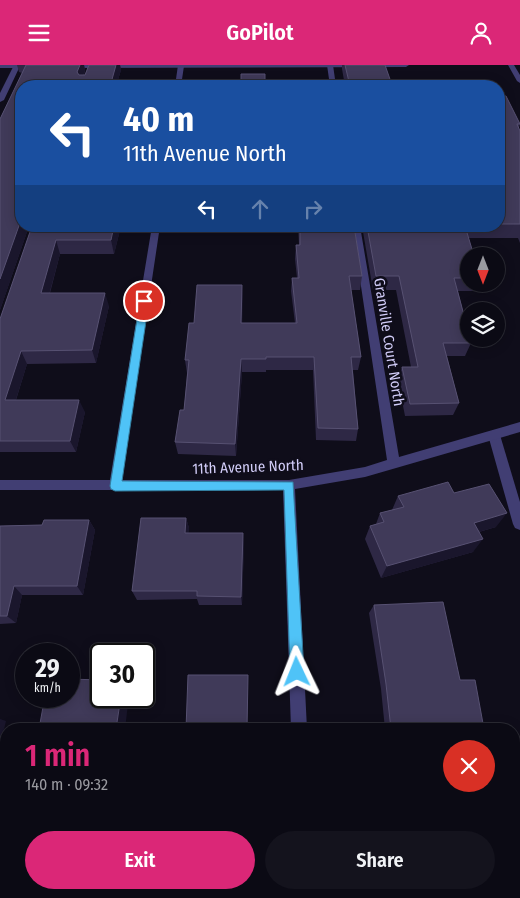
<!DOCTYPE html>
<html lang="en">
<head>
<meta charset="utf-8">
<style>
  body { margin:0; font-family:"Fira Sans Condensed",sans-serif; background:#14131d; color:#f1f3f6; height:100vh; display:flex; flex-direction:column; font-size:19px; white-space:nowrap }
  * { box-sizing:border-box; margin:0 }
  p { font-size:16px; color:#9a9aa0 }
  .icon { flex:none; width:28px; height:28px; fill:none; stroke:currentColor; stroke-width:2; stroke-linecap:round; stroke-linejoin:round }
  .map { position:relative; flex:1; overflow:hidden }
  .sheet { position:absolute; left:0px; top:658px; width:520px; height:176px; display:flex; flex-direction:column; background:#0b0a14; border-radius:20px 20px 0 0; box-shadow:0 2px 12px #0003,0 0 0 1px #2b2b34 }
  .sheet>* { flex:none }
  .top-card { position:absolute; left:15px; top:15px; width:490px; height:152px; border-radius:20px; box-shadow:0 2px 12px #0003,0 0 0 1px #2b2b34; background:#1a4fa0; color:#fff; overflow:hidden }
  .needle { width:32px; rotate:180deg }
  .controls { position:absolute; left:460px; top:182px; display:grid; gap:10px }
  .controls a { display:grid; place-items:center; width:45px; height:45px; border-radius:50%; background:#0b0a14; box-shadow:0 2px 12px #0003,0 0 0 1px #2b2b34; font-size:25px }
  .speed { position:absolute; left:15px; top:578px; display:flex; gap:10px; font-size:25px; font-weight:700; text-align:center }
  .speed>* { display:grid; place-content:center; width:65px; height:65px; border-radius:50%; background:#0b0a14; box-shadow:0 2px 12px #0003,0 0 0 1px #2b2b34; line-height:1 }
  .speed small { font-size:12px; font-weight:400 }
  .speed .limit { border:2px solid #111; border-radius:8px; background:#fff; color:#111 }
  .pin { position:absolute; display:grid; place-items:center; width:42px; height:42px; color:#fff; margin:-21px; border:2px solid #fff; border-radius:50%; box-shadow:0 1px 5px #0007 }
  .me { position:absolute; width:55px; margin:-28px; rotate:358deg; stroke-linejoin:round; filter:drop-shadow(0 0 4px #0008) }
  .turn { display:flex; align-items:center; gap:18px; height:105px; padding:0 25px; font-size:22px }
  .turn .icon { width:65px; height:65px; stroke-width:2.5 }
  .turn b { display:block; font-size:35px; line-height:42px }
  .lanes { display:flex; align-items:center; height:48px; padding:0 25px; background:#0003; justify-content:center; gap:25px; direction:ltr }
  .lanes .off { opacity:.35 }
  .round { display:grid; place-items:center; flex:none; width:52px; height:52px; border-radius:26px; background:#14131d }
  .overview { display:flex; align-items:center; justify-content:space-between; height:85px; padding:0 25px }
  h1 { font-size:30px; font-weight:600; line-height:38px; color:#db2777 }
  .button { display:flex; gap:10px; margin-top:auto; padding:10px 25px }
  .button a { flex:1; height:58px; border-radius:30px; background:#db2777; color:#fff; font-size:20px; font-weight:600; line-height:58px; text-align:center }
  .button a+a { background:#14131d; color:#f1f3f6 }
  header { display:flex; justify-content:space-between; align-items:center; height:65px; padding:0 25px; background:#db2777; color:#fff; font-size:22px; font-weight:600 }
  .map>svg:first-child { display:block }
</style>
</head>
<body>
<header><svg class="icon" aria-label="menu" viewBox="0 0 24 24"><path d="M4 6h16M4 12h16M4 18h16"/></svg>GoPilot<svg class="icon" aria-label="person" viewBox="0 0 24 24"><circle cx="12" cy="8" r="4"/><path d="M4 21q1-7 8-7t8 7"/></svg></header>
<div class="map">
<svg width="520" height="833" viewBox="0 0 520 833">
  <rect width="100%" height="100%" fill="#0f0d1a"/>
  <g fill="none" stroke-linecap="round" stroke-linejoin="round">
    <path fill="#413e73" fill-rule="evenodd" d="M494 365 498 367 500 370 520 437V465L515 463 513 459 488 370 490 367Z"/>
    <path fill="#413e73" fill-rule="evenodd" d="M14 0 20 1 4 35 0 37V28Z
      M178 0 184 1 181 21H175Z
      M327 0H333L336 21H330Z
      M508 0H514L520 10V18L517 16Z
      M152 161H160L122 415H289L365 402 387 395 352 161H360L399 392 520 357V367L365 412 295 424 307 664H291L283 425H0V415H110Z
      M0 764H6V782H0Z
      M296 828H314V833H296Z"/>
    <path fill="#413e73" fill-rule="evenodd" d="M0 0H35V1L32 3H0Z
      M64 0H409L406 2 67 3Z"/>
  </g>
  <path fill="#2e2845" d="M17 0H84L85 5 84 10H85L89 0H120L121 5 117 18 152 19 153 21H21V161H29L0 245V54L22 8 19 7Z
    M342 0H385L391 21H345L342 4Z
    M499 31 520 59 519 63 520 66V178L518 173H469V219H478L475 226H458L471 278 465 291H447L459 338 453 350 405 351 398 315 402 302H411L396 225H373L362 161H499Z
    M32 161H121L114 189H60L50 228 109 241 96 298 27 299 16 335 85 347 76 387H0V254Z
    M298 161H354L362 211 360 225H351L361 292 358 305H353L358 364 356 376 316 375 313 305H266V307H242L236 391 178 389 175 377 184 345 187 308 185 295 194 258 242 220V258H295L291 226 292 213H297L295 194 296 180H299Z
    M454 428 496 462 479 467 473 487 381 513 365 474 370 461 376 459 380 448 392 445 398 431Z
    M186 453 189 463 188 468 244 477 242 540H199L197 534 137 535 132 526Z
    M89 455 95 465 83 530H22L16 558 0 559V461L42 460Z
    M374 540 460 615 484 664H385L381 624 369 548Z
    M109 828H170V833H25L103 831Z
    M401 828H495L496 833H402Z"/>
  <path fill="#1a162c" d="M80 0H84L85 5 80 20 77 7Z
    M116 0H120L121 5 116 21 111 18Z
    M21 155V161H29L0 245V214Z
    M114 161H121L114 189 111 175Z
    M56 175 60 189 46 241 41 228Z
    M242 220 243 233 242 272 241 258Z
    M105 228 109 241 96 298 92 285Z
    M21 286 27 299 12 347 5 335Z
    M241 294 242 307 236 391 235 379Z
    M79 335 85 347 76 387 70 376Z
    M507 448 496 462 464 471 474 458Z
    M186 453 189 463 188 477 185 468Z
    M89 455 95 465 83 530 77 521Z
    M243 468 244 477 242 540 241 532Z
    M483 474 473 487 381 513 387 501Z
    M14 521 22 530 16 558 7 551Z
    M121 631H129L125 664H116Z
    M0 654 6 656 0 681Z
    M170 828V833H166V831Z"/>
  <path fill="#403a59" stroke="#575172" d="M26 0H80L77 7 79 10H85L89 0H116L111 18 152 19V21H21V155L0 214V54Z
    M345 0H385L392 20H385L386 21H350Z
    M241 9H265V21H241Z
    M499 31H506L520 59H517L520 66V159H499Z
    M32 161H114L111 175H56L41 228H105L92 285 21 286 5 335H79L70 376H0V254Z
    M300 161H354L362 211H349L361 292H351L358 364 318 363 314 292H266V294H241L235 379 175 377 180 345H184L189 295H185L189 258H194L197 220H242L241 258H297L292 213H299L296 180H300Z
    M367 161H465L474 191H469V213H454L469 269V274H470L471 278H443L459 338 410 339 402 302H418L399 211H376Z
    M448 417 454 428 489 419 507 448 474 458 483 474 387 501 370 461 384 457 380 448 404 442 398 431Z
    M141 453H186L185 468H243L241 532 197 531V526H132Z
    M44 455H89L77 521H14L7 551H0V461L42 460Z
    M443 537 460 615H475L484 664H391L386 619 374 540Z
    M188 610H248L247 664H186Z
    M69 614 101 615V631H121L116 664H39L45 631H69Z
    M407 828H495L496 833H408Z
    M102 831H166V833H102Z"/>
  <path fill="#4fc3f7" stroke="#337fa1" d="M144 232 149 236 122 416 293 417 304 607 302 612 297 614 292 612 290 607 284 425 115 426 111 424 110 421 140 236Z"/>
  <g text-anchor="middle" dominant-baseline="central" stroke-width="5" stroke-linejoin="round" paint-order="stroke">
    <g font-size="15" fill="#d2cdf8" stroke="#0f0d1a">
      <text transform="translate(389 277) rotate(81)">Granville Court North</text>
      <text transform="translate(248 402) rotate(-2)">11th Avenue North</text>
    </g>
  </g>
</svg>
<div class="controls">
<a><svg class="needle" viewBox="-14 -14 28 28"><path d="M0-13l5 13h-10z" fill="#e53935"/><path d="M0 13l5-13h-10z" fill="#9a9aa0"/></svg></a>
<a><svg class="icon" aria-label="layers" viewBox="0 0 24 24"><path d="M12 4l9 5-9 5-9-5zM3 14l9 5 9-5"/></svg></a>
</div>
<div class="speed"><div>29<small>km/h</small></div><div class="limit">30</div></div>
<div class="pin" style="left:144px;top:236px;background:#d93025"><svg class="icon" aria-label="arrive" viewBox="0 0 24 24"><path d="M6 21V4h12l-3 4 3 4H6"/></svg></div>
<svg class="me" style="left:297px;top:607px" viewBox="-20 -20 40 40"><path d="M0-17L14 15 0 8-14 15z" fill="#4fc3f7" stroke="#fff" stroke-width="4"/></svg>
<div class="top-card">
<div class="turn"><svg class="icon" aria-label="left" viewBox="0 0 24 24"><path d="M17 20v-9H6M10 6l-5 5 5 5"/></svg><div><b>40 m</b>11th Avenue North</div></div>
<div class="lanes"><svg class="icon" aria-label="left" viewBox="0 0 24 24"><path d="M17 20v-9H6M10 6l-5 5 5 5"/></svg><svg class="icon off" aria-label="ahead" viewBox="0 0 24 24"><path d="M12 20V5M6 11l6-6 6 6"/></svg><svg class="icon off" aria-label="right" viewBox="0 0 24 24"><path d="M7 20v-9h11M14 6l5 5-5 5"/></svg></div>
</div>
<section class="sheet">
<div class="overview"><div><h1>1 min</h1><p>140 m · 09:32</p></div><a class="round" style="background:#d93025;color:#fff"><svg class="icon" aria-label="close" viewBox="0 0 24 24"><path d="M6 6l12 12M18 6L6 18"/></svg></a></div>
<div class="button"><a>Exit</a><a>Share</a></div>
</section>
</div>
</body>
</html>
